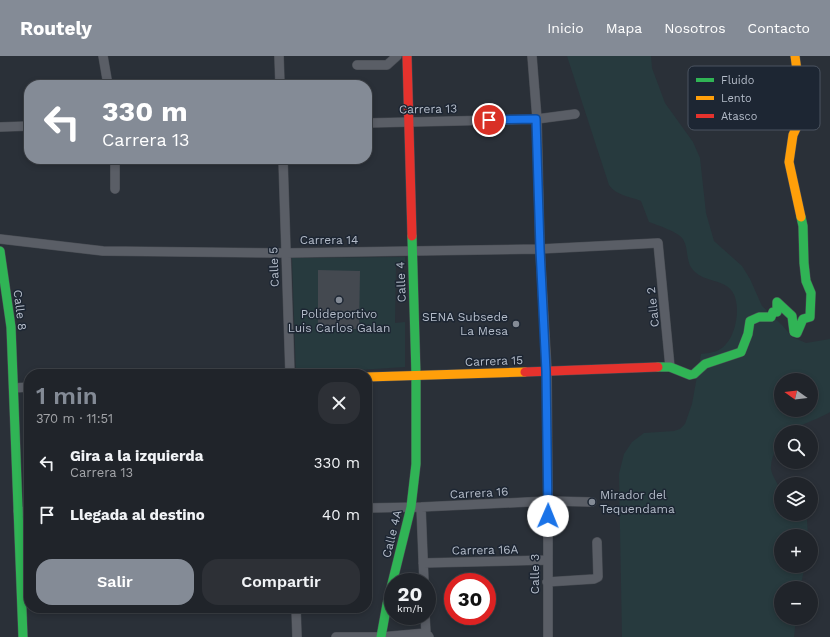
<!DOCTYPE html>
<html lang="es">
<head>
<meta charset="utf-8">
<style>
  body { margin:0; font-family:"Work Sans",sans-serif; background:#2d3036; color:#f1f3f6; height:100vh; display:flex; flex-direction:column; font-size:15px; white-space:nowrap }
  * { box-sizing:border-box; margin:0 }
  p { font-size:13px; color:#a2a4a8 }
  .icon { flex:none; width:22px; height:22px; fill:none; stroke:currentColor; stroke-width:2; stroke-linecap:round; stroke-linejoin:round }
  .map { position:relative; flex:1; overflow:hidden }
  .details { position:absolute; left:24px; top:313px; width:348px; height:244px; display:flex; flex-direction:column; background:#20242a; border-radius:16px; box-shadow:0 2px 6px #0003,0 0 0 1px #3d4147 }
  .details>* { flex:none }
  .hud { position:absolute; left:24px; top:24px; width:348px; height:84px; border-radius:16px; box-shadow:0 2px 6px #0003,0 0 0 1px #3d4147; background:#848b96; color:#fff; overflow:hidden }
  .needle { width:26px; rotate:284deg }
  .tools { position:absolute; left:774px; top:317px; display:grid; gap:8px }
  .tools a { display:grid; place-items:center; width:44px; height:44px; border-radius:50%; background:#20242a; box-shadow:0 2px 6px #0003,0 0 0 1px #3d4147; font-size:20px }
  .speed { position:absolute; left:384px; top:517px; display:flex; gap:8px; font-size:20px; font-weight:700; text-align:center }
  .speed>* { display:grid; place-content:center; width:52px; height:52px; border-radius:50%; background:#20242a; box-shadow:0 2px 6px #0003,0 0 0 1px #3d4147; line-height:1 }
  .speed small { font-size:10px; font-weight:400 }
  .speed .limit { border:6px solid #d22; background:#fff; color:#111 }
  .pin { position:absolute; display:grid; place-items:center; width:34px; height:34px; color:#fff; margin:-17px; border:2px solid #fff; border-radius:50%; box-shadow:0 1px 4px #0007 }
  .me { position:absolute; width:44px; margin:-22px; rotate:1deg; stroke-linejoin:round; filter:drop-shadow(0 0 3px #0008) }
  .turn { display:flex; align-items:center; gap:14px; height:84px; padding:0 12px; font-size:18px }
  .turn .icon { width:52px; height:52px; stroke-width:2.5 }
  .turn b { display:block; font-size:28px; line-height:34px }
  .round { display:grid; place-items:center; flex:none; width:42px; height:42px; border-radius:16px; background:#2d3036 }
  .head { display:flex; align-items:center; justify-content:space-between; height:68px; padding:0 12px }
  h1 { font-size:24px; font-weight:600; line-height:30px; color:#848b96 }
  .primary-button { display:flex; gap:8px; margin-top:auto; padding:8px 12px }
  .primary-button a { flex:1; height:46px; border-radius:16px; background:#848b96; color:#fff; font-size:16px; font-weight:600; line-height:46px; text-align:center }
  .primary-button a+a { background:#2d3036; color:#f1f3f6 }
  ul { padding:0; list-style:none }
  li { display:flex; align-items:center; gap:12px; height:52px; padding:0 12px }
  li div { flex:1 }
  li b { display:block; font-size:15px }
  li em { font-style:normal }
  header { display:flex; align-items:center; gap:24px; box-sizing:border-box; height:56px; padding:0 20px; background:#848b96; color:#fff }
  header strong { font-size:19px }
  nav { display:flex; gap:22px; margin-inline-start:auto; font-size:14px }
  .map>svg:first-child { display:block }
</style>
</head>
<body>
<header>
<strong>Routely</strong>
<nav><a>Inicio</a><a>Mapa</a><a>Nosotros</a><a>Contacto</a></nav>
</header>
<div class="map">
<svg width="830" height="581" viewBox="0 0 830 581">
  <rect width="100%" height="100%" fill="#2a3038"/>
  <path fill="#273a3e" fill-rule="evenodd" d="M567 0H651L652 12 665 47 693 86 700 102 706 157 714 185 742 210 750 223 762 250 783 270 792 281 806 287 830 283V356C825 360 786 376 781 376 781 389 770 399 771 413 772 420 777 426 780 433 783 439 781 451 781 458H804L807 464 808 480H781V510H805L800 532H781V562H796L794 581H622L619 418 624 398 632 386 644 377 674 375 680 373 685 368 692 348 701 298C710 297 720 296 726 288 737 277 743 242 728 231 719 224 705 225 695 216 684 206 690 192 682 182 678 176 657 169 649 166L641 145C629 140 617 140 609 129ZM781 324H811V354H781Z
    M405 201V209H396L395 267 405 266V311L296 318 292 202Z"/>
  <path fill="#444950" d="M318 214 360 215 359 273 318 272Z"/>
  <g fill="none" stroke-linecap="round" stroke-linejoin="round">
    <defs>
      <path id="street" d="M103 0 108 29
        M279 0 280 29
        M532 0 537 63 540 193 547 315 548 445V581
        M357 9H387L397 0
        M367 67 537 63 575 58
        M0 71 29 70
        M115 103V133
        M283 103 290 318
        M0 183 103 195 286 197 540 193 658 187 670 311
        M14 332 29 331
        M421 451 424 526
        M367 452 421 451 548 445 592 446
        M18 455 29 456
        M423 507 547 504
        M547 526 594 523 598 521 597 486
        M296 552 297 581
        M425 560 426 577 429 581
        M336 581H381L426 577"/>
      <path id="fast" d="M0 195 11 271 23 581
        M658 311H670L690 319 694 318 705 308 741 296 748 278 750 265 759 261H771L773 256H777V246L792 260 794 276 797 277 803 263 810 261 811 237 806 225 804 207 803 170 801 161
        M381 581 387 548 411 451 416 408V319L412 180"/>
      <path id="slow" d="M795 0 802 52 799 66 793 79 789 106 801 161
        M367 321 525 316"/>
      <path id="jam" d="M407 0 412 180
        M525 316 658 311"/>
    </defs>
    <use href="#street" stroke="#484c53" stroke-width="10"/>
    <use href="#fast" stroke="#484c53" stroke-width="10"/>
    <use href="#slow" stroke="#484c53" stroke-width="10"/>
    <use href="#jam" stroke="#484c53" stroke-width="10"/>
    <use href="#street" stroke="#5a5e66" stroke-width="9"/>
    <use href="#fast" stroke="#30b455" stroke-width="9"/>
    <use href="#slow" stroke="#ff9f0a" stroke-width="9"/>
    <use href="#jam" stroke="#e5322d" stroke-width="9"/>
  </g>
  <g fill="none" stroke-linecap="round" stroke-linejoin="round">
    <defs>
      <path id="route" d="M489 64 536 63 540 193 546 315 548 460"/>
    </defs>
    <use href="#route" stroke="#114b97" stroke-width="10"/>
    <use href="#route" stroke="#1a73e8" stroke-width="7"/>
  </g>
  <g fill="#848b96" stroke="#1d2633" stroke-width="1.5">
    <circle cx="339" cy="244" r="4"/>
    <circle cx="516" cy="268" r="4"/>
    <circle cx="592" cy="446" r="4"/>
  </g>
  <g text-anchor="middle" dominant-baseline="central" stroke-width="3" stroke-linejoin="round" paint-order="stroke">
    <g font-size="12" fill="#b4bcc9" stroke="#1d2633">
      <text transform="translate(428 53) rotate(-1)">Carrera 13</text>
      <text x="329" y="184">Carrera 14</text>
      <text transform="translate(274 211) rotate(-92)">Calle 5</text>
      <text transform="translate(401 226) rotate(-92)">Calle 4</text>
      <text transform="translate(653 251) rotate(-96)">Calle 2</text>
      <text transform="translate(20 254) rotate(83)">Calle 8</text>
      <text transform="translate(494 305) rotate(-2)">Carrera 15</text>
      <text transform="translate(479 437) rotate(-3)">Carrera 16</text>
      <text transform="translate(392 478) rotate(-76)">Calle 4A</text>
      <text transform="translate(485 494) rotate(-1)">Carrera 16A</text>
      <text transform="translate(535 518) rotate(-90)">Calle 3</text>
    </g>
    <g font-size="12" fill="#b4bcc9" stroke="#1d2633">
      <text x="339" y="258">Polideportivo<tspan x="339" dy="14">Luis Carlos Galan</tspan></text>
      <text x="508" y="261" text-anchor="end">SENA Subsede<tspan x="508" dy="14">La Mesa</tspan></text>
      <text x="600" y="439" text-anchor="start">Mirador del<tspan x="600" dy="14">Tequendama</tspan></text>
    </g>
  </g>
  <rect x="688" y="10" width="132" height="64" rx="6" fill="#1d2633" stroke="#4a5360" stroke-width="1"/>
  <rect x="696" y="22" width="18" height="4" fill="#30b455"/>
  <rect x="696" y="40" width="18" height="4" fill="#ff9f0a"/>
  <rect x="696" y="58" width="18" height="4" fill="#e5322d"/>
  <g font-size="11" fill="#b4bcc9">
    <text x="721" y="28">Fluido</text>
    <text x="721" y="46">Lento</text>
    <text x="721" y="64">Atasco</text>
  </g>
</svg>
<div class="tools">
<a><svg class="needle" viewBox="-14 -14 28 28"><path d="M0-13l5 13h-10z" fill="#e53935"/><path d="M0 13l5-13h-10z" fill="#a2a4a8"/></svg></a>
<a><svg class="icon" aria-label="search" viewBox="0 0 24 24"><circle cx="10" cy="10" r="6"/><path d="M15 15l6 6"/></svg></a>
<a><svg class="icon" aria-label="layers" viewBox="0 0 24 24"><path d="M12 4l9 5-9 5-9-5zM3 14l9 5 9-5"/></svg></a>
<a>+</a>
<a>−</a>
</div>
<div class="speed"><div>20<small>km/h</small></div><div class="limit">30</div></div>
<div class="pin" style="left:489px;top:64px;background:#d93025"><svg class="icon" aria-label="arrive" viewBox="0 0 24 24"><path d="M6 21V4h12l-3 4 3 4H6"/></svg></div>
<svg class="me" style="left:548px;top:460px" viewBox="-20 -20 40 40"><circle r="19" fill="#fff"/><path d="M0-13L10 11 0 6-10 11z" fill="#1a73e8"/></svg>
<div class="hud">
<div class="turn"><svg class="icon" aria-label="left" viewBox="0 0 24 24"><path d="M17 20v-9H6M10 6l-5 5 5 5"/></svg><div><b>330 m</b>Carrera 13</div></div>
</div>
<section class="details">
<div class="head"><div><h1>1 min</h1><p>370 m · 11:51</p></div><a class="round"><svg class="icon" aria-label="close" viewBox="0 0 24 24"><path d="M6 6l12 12M18 6L6 18"/></svg></a></div>
<ul>
<li><svg class="icon" aria-label="left" viewBox="0 0 24 24"><path d="M17 20v-9H6M10 6l-5 5 5 5"/></svg><div><b>Gira a la izquierda</b><p>Carrera 13</p></div><em>330 m</em></li>
<li><svg class="icon" aria-label="arrive" viewBox="0 0 24 24"><path d="M6 21V4h12l-3 4 3 4H6"/></svg><div><b>Llegada al destino</b></div><em>40 m</em></li>
</ul>
<div class="primary-button"><a>Salir</a><a>Compartir</a></div>
</section>
</div>
</body>
</html>
